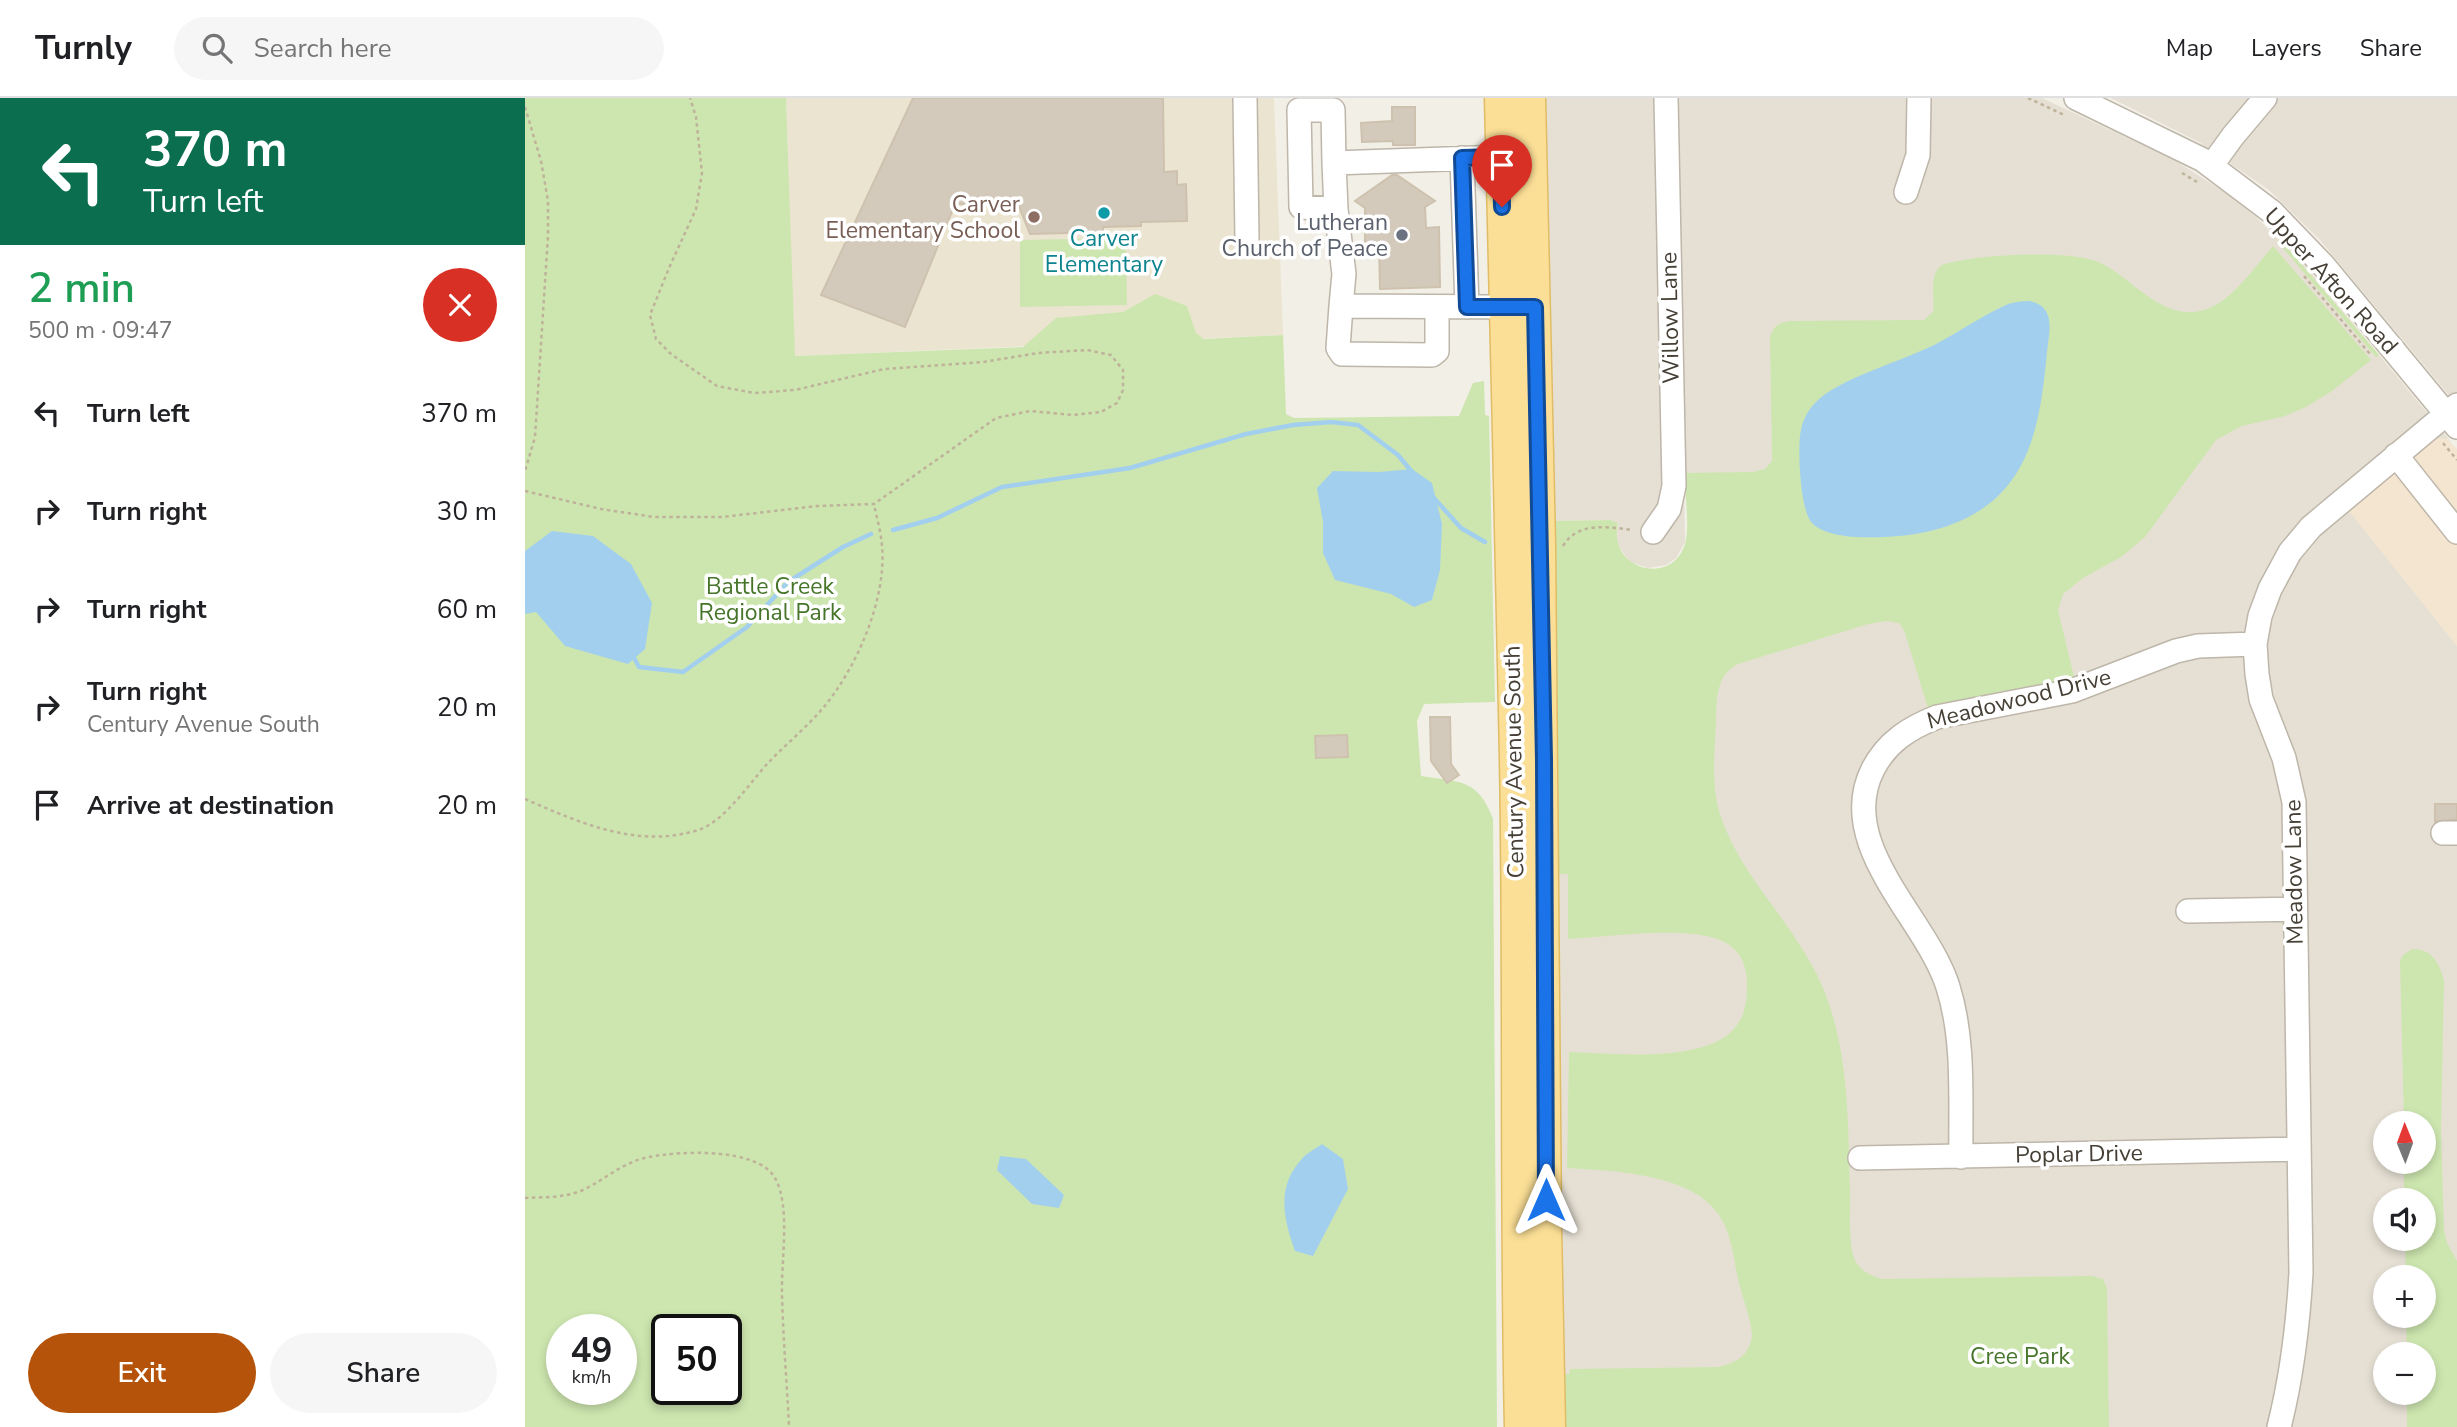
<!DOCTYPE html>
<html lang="en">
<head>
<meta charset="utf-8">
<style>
  body { margin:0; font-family:"Nunito Sans",sans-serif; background:#f6f6f6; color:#202124; height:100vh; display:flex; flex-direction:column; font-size:26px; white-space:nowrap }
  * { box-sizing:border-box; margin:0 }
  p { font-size:23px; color:#757577 }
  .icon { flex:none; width:38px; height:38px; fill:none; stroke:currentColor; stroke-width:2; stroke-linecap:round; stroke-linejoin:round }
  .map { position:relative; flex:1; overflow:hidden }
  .panel { display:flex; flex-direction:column; background:#fff; width:525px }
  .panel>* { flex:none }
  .hud { background:#0b6e4f; color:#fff; overflow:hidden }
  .needle { width:46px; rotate:359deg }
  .tools { position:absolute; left:1848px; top:1013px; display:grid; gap:14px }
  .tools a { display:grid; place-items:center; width:63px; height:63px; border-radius:50%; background:#fff; box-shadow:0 4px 10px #0003; font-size:35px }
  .speed { position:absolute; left:21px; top:1216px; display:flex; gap:14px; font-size:35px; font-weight:700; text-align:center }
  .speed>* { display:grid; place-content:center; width:91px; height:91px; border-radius:50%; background:#fff; box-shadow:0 4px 10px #0003; line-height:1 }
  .speed small { font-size:18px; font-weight:400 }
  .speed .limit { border:4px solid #111; border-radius:10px; background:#fff; color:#111 }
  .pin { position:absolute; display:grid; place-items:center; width:60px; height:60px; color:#fff; margin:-72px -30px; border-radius:50% 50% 50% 0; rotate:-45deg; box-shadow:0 0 7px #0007 }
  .pin .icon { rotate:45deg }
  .me { position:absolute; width:77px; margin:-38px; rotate:0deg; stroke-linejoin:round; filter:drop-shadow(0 0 5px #0008) }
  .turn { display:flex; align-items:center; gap:24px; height:147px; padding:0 28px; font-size:32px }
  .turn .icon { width:91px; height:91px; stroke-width:2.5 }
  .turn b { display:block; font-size:49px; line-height:60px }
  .round { display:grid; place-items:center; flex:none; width:74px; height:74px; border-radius:37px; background:#f6f6f6 }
  .overview { display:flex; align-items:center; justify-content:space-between; height:119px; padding:0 28px }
  h1 { font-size:42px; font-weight:600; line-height:52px; color:#1e9e55 }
  .action { display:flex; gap:14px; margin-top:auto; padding:14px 28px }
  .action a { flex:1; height:80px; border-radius:42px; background:#b45309; color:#fff; font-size:28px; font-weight:600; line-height:80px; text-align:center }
  .action a+a { background:#f6f6f6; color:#202124 }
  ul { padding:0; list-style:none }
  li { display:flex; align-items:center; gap:21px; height:98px; padding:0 28px }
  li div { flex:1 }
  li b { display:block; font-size:26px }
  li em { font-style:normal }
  header { display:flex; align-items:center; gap:42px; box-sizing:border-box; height:98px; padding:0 35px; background:#fff; border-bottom:2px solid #e0e0e0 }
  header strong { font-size:33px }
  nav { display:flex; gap:38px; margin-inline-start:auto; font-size:24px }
  .search { width:490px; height:63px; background:#f6f6f6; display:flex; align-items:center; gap:18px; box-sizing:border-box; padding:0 24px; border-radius:38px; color:#757577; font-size:26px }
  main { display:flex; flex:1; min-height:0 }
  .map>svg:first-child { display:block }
</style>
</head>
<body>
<header>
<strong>Turnly</strong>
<div class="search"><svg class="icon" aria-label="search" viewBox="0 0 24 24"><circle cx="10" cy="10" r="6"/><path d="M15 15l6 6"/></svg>Search here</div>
<nav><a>Map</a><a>Layers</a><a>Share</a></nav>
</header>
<main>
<section class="panel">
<div class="hud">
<div class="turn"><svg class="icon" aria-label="left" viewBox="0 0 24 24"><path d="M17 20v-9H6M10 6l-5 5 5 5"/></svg><div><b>370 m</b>Turn left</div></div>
</div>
<div class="overview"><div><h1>2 min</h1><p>500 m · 09:47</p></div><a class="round" style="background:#d93025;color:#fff"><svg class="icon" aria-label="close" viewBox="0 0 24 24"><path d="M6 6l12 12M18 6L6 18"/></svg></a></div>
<ul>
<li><svg class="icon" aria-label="left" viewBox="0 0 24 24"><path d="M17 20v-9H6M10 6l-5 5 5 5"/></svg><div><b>Turn left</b></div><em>370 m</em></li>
<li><svg class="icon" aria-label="right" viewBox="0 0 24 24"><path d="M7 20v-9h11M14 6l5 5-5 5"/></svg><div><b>Turn right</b></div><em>30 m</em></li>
<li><svg class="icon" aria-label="right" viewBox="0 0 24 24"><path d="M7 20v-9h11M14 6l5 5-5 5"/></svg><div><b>Turn right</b></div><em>60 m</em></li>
<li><svg class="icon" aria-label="right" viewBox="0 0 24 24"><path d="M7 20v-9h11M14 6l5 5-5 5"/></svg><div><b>Turn right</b><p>Century Avenue South</p></div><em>20 m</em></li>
<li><svg class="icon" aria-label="arrive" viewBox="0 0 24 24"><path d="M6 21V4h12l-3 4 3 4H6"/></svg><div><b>Arrive at destination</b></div><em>20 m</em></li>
</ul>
<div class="action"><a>Exit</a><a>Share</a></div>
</section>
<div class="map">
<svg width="1932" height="1329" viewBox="0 0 1932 1329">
  <rect width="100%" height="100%" fill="#f2efe6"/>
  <path fill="#e6e0d4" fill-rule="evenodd" d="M1014 0H1517L1649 62 1701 95 1731 119 1783 171 1927 345 1922 341 1824 412 1932 548V1329H1579L1248 1274 1033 1276 1032 776 1177 574 1416 231 1258 377 1159 379 1160 444 1151 460 1141 467 1123 470 1105 464 1094 449 1091 437 1093 425 1085 422 1024 423ZM1860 1026H1899V1064H1860ZM1860 1102H1899V1141H1860ZM1860 1180H1899V1218H1860ZM1860 1256H1899V1295H1860Z
    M1586 0H1932V307L1794 141 1744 92 1674 44Z"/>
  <path fill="#f4e5d1" d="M1914 340 1922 341 1932 351V548L1823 412 1908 342Z"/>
  <path fill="#ebe4d0" d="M261 0H749L758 237 269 258Z"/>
  <path fill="#cde6af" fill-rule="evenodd" d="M0 0H261L270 258 498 249 531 220 598 214 630 196 662 208 671 235 679 241 758 237 761 316 769 320 934 318 948 285 959 283 960 317 964 318 970 604 899 606 892 623 896 678C934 684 953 680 968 721L972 1329H0ZM37 1232H96V1292H37ZM142 1232H201V1292H142Z
    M601 140 602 207 495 209V142Z
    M1755 141 1854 257 1851 259 1752 143Z
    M1748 148 1846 262 1807 293 1781 309 1760 318 1717 328 1691 342 1620 439 1596 459 1558 480 1538 496 1533 512 1549 579 1522 587 1403 610 1379 532 1374 525 1362 523 1343 526 1213 566C1191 577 1192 600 1191 622 1190 654 1185 691 1197 722 1219 784 1276 832 1300 895 1324 956 1323 1026 1325 1090 1326 1110 1322 1147 1331 1164 1337 1174 1347 1178 1357 1181L1567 1178 1578 1181 1582 1190 1584 1329H1035L1038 1276H1044L1045 1271 1193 1269C1211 1265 1224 1258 1227 1238 1226 1220 1217 1199 1213 1181 1209 1162 1207 1141 1198 1124 1174 1075 1089 1073 1042 1070L1044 954C1087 955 1184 967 1212 927 1221 915 1222 900 1222 886 1222 867 1215 851 1197 843 1163 827 1083 839 1043 841V776H1032L1024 423 1085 422 1093 425C1082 472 1147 489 1160 446 1165 427 1160 395 1159 375L1228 374 1240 371 1247 363 1245 240C1247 229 1253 225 1264 223L1399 222 1408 214C1410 199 1403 177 1417 167 1449 156 1540 152 1571 163 1591 171 1606 187 1624 199 1683 240 1713 189 1748 148Z
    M1887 851C1907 850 1915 866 1919 883L1916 1034 1919 1132 1922 1145 1932 1163V1329H1882V1295H1899V1256H1882L1881 1218H1899V1180L1881 1179 1880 1141H1899V1102H1879V1064H1899V1026L1879 1025 1875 863 1878 857Z"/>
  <path fill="#a3cfee" d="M1504 203C1532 208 1524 234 1522 254 1517 305 1511 364 1471 400 1440 428 1397 438 1358 439 1338 440 1301 440 1287 425 1275 413 1272 348 1276 332 1278 321 1283 312 1291 304 1313 281 1377 263 1409 247 1434 234 1458 217 1483 206 1490 204 1497 203 1504 203Z
    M887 371 907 385 917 426 915 472 907 502 889 509 866 496 810 482 798 455V424L792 390 808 373 854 374Z
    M27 433 68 438 106 466 127 505 120 551 103 566 40 548 11 514 0 516V453Z
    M797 1046 818 1061 823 1091 788 1158 770 1153C759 1122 751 1091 775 1063 780 1056 790 1051 797 1046Z
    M475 1058 501 1061 539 1097 534 1110 507 1106 472 1072Z"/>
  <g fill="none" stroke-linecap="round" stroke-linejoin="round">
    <path stroke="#a3cfee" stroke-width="4.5" d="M908 399 936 430 960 444
      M368 432 412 420 477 389 605 370 721 336 768 327 806 324 833 327 873 357 887 374
      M108 558 114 569 158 574 222 529 263 484 318 449 346 436"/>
  </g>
  <path fill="#d4cabb" stroke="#cec2af" stroke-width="2" d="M388 0H638L639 74 652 73V87L661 86 662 123 616 124V128L578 129V134L505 136 493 106H430L380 229 296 197Z
    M867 9H890V47H868V43L837 44 836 25 867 23Z
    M867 77H872L910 103 900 109 901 130 914 129 915 189 855 191 854 147H840V110L830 103Z
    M905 619H925L926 666 934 677 922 685 906 663Z
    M822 637 823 659 791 660 790 638Z
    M1910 706H1932V721L1910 724Z"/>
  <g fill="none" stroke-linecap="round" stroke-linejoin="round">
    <defs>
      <path id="minor" d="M720 0 722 142
        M1551 0 1678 62 1747 114 1799 168 1932 329
        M976 59 809 65 811 111 819 176 816 208 996 209
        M937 60 942 209
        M809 65 808 12H774L776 109 811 111
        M1687 67 1708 38 1740 0
        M1381 94 1393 57 1394 0
        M816 208 813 250 817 256 907 257 912 253V209
        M1871 357 1932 434
        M1128 434 1144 411 1149 388 1141 0
        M1918 735H1932
        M1663 813 1770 811
        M1436 1059C1435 1003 1440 943 1423 889 1402 821 1309 747 1348 671 1362 644 1384 630 1412 619L1547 593 1651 553 1673 548 1730 546
        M1335 1060 1773 1051
        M1754 1329C1767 1278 1773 1227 1776 1175L1769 704 1759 660 1736 601 1732 576 1730 546 1735 518 1745 491 1765 454 1786 429 1932 307"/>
      <path id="major" d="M975 0C980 220 986 441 990 661 994 884 990 1106 995 1329
        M1005 0 1015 447 1021 1130 1025 1329"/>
    </defs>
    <use href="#minor" stroke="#bdb6a9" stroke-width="26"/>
    <use href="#major" stroke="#e0bc66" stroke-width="33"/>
    <path stroke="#bfb29a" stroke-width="2.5" stroke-dasharray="3.5 3.5" stroke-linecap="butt" d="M1503 0 1541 18
      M0 9 16 63 23 103V138L10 339 0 373
      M1657 75 1672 84
      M1779 178 1845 256
      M1918 345 1932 362
      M0 393 76 411 129 419H197L292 408 349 406 471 320 505 313 548 317 576 314 592 305 598 292V272L586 257 562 252 513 255 458 264 359 271 270 292 229 295 192 288 146 256 131 241 125 217 144 170 171 111 177 75 171 19 165 0
      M1038 448C1053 423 1082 429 1108 432
      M0 701C55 725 113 751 173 732 199 724 224 686 242 666 260 647 281 630 298 610 331 571 362 501 357 448 356 435 352 420 349 407
      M0 1100C19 1099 40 1100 58 1092 81 1081 98 1064 124 1059 155 1053 232 1049 250 1080 266 1108 256 1163 257 1196 258 1240 262 1285 264 1329"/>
    <use href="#minor" stroke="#fff" stroke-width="23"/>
    <use href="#major" stroke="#fbdf96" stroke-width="30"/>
  </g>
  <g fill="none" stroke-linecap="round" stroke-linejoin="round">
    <defs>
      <path id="route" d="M977 109 976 59 937 60 942 209H1010L1019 662 1021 1102"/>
    </defs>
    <use href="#route" stroke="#114b97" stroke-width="18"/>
    <use href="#route" stroke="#1a73e8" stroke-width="12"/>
  </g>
  <circle fill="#0f9aa8" stroke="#fff" stroke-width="2.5" cx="579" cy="115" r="7"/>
  <circle fill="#8d6e63" stroke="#fff" stroke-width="2.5" cx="509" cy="119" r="7"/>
  <circle fill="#6b7280" stroke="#fff" stroke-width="2.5" cx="877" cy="137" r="7"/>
  <g text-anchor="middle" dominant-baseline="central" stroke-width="7" stroke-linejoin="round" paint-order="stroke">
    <g font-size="23" fill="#785e54" stroke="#fff" text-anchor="end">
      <text x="495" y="106">Carver<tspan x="495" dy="26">Elementary School</tspan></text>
    </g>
    <g font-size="23" fill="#5b616d" stroke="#fff" text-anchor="end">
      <text x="863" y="124">Lutheran<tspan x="863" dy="26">Church of Peace</tspan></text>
    </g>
    <g font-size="23" fill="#0d838f" stroke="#fff">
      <text x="579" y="140">Carver<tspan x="579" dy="26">Elementary</tspan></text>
    </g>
    <g font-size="23" fill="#453f35" stroke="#fff">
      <text transform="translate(1806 183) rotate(48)">Upper Afton Road</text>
      <text transform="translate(1145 220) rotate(-91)">Willow Lane</text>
      <text transform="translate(1494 601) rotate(-14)">Meadowood Drive</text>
      <text transform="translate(989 664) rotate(-91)">Century Avenue South</text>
      <text transform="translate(1769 774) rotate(-91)">Meadow Lane</text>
      <text transform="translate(1554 1056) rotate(-1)">Poplar Drive</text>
    </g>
    <g font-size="23" fill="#46752a" stroke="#fff">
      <text x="245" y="488">Battle Creek<tspan x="245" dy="26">Regional Park</tspan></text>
      <text x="1495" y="1258">Cree Park</text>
    </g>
  </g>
</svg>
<div class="tools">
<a><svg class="needle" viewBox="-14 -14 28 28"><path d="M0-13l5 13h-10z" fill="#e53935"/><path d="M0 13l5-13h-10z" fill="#757577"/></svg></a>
<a><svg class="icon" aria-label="sound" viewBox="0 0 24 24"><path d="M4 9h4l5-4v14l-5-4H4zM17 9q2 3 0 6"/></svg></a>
<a>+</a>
<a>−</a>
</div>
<div class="speed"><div>49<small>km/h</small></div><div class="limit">50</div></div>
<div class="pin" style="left:977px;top:109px;background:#d93025"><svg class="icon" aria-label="arrive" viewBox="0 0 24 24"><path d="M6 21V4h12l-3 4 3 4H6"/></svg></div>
<svg class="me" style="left:1021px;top:1102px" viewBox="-20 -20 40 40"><path d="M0-17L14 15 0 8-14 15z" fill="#1a73e8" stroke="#fff" stroke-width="4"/></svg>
</div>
</main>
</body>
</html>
